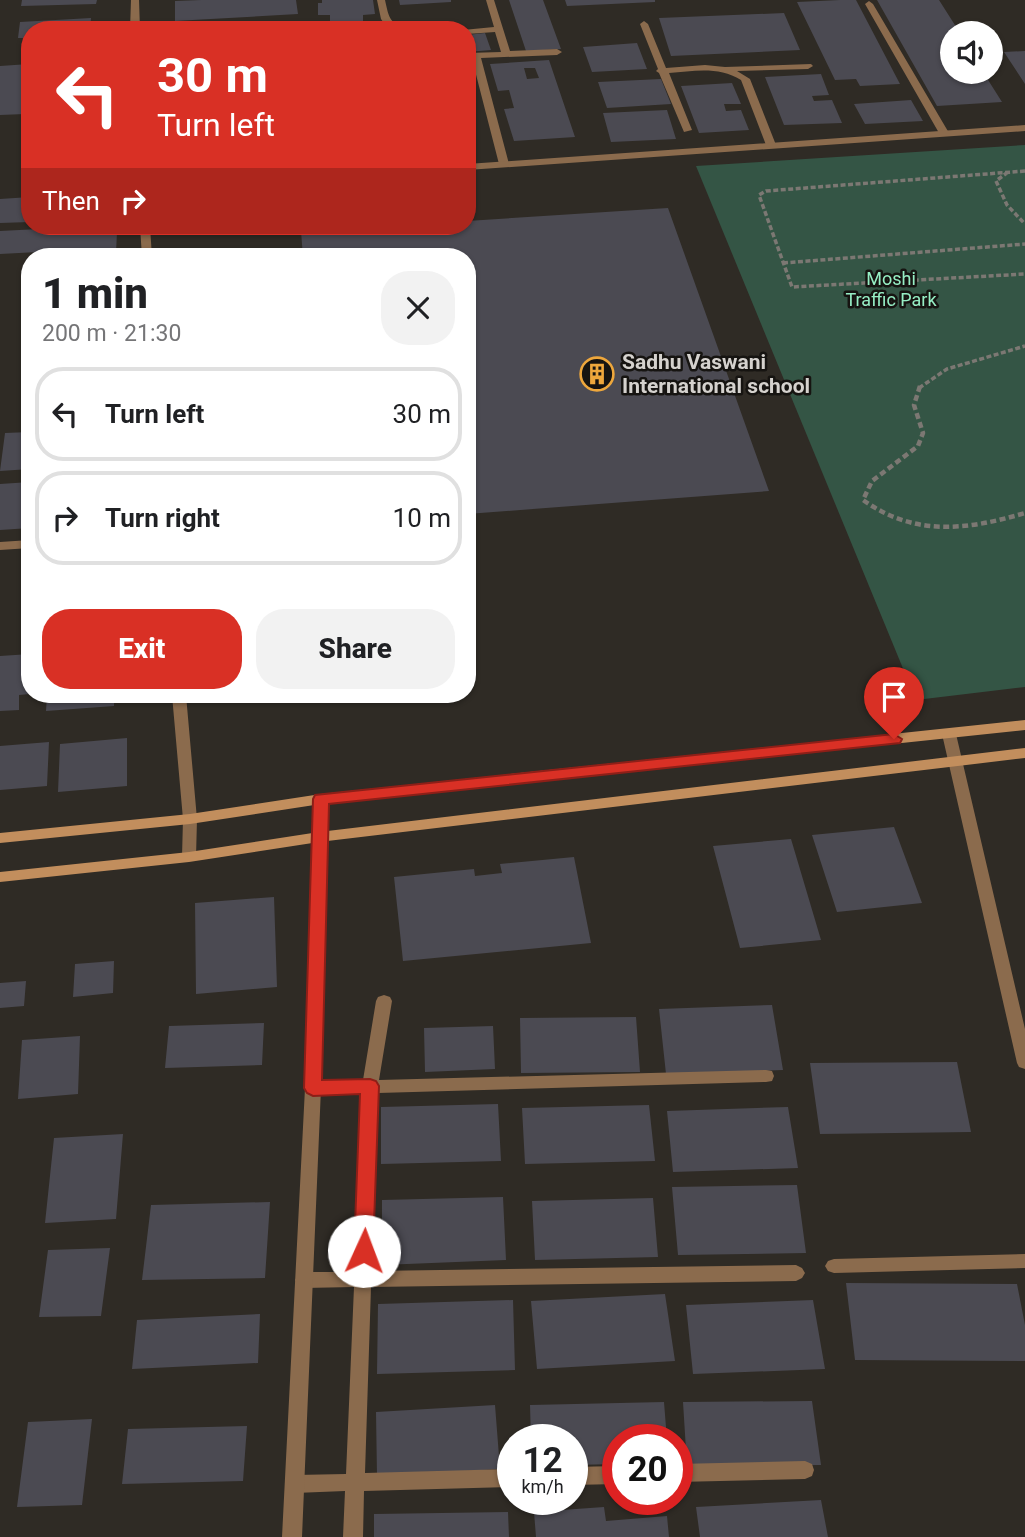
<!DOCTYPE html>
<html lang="en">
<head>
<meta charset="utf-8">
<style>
  body { margin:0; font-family:Roboto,sans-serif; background:#f2f2f2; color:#202124; height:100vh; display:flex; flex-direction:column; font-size:26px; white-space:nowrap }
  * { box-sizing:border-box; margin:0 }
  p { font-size:23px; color:#757577 }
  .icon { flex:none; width:38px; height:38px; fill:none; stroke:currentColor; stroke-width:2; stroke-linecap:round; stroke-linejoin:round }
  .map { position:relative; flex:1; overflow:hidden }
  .sheet { position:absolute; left:21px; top:248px; width:455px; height:455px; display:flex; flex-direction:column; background:#fff; border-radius:28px; box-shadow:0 2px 5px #0004 }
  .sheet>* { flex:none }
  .banner { position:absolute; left:21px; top:21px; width:455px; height:214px; border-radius:28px; box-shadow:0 2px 5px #0004; background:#d93025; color:#fff; overflow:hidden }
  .buttons { position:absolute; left:940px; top:21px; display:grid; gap:14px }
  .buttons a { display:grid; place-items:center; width:63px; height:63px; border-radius:50%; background:#fff; box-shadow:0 2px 5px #0004; font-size:35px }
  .speed { position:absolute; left:497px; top:1424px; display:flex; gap:14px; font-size:35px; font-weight:700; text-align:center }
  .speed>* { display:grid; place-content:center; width:91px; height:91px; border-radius:50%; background:#fff; box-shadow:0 2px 5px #0004; line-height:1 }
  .speed small { font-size:18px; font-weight:400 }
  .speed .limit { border:10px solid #d22; background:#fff; color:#111 }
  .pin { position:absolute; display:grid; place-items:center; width:60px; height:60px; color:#fff; margin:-72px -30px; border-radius:50% 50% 50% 0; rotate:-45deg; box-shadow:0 0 7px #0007 }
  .pin .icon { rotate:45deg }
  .me { position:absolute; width:77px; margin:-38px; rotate:2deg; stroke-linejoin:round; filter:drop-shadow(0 0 5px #0008) }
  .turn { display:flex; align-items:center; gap:24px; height:147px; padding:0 21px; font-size:32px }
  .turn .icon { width:91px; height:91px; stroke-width:2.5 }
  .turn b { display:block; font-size:49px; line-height:60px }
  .then { display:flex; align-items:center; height:66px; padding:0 21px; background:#0003; gap:14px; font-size:26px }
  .round { display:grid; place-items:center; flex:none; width:74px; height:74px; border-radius:28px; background:#f2f2f2 }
  .head { display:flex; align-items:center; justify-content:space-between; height:119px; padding:0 21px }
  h1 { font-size:42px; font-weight:800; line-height:52px }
  .action { display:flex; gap:14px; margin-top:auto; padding:14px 21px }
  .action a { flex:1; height:80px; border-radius:28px; background:#d93025; color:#fff; font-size:28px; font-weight:800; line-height:80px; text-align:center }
  .action a+a { background:#f2f2f2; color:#202124 }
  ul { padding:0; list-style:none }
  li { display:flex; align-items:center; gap:21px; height:94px; margin:0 14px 10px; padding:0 7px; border:4px solid #e0e0e0; border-radius:28px }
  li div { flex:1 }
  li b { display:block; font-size:26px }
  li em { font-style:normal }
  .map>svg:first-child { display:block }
</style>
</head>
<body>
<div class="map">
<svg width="1025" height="1537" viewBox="0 0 1025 1537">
  <rect width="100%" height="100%" fill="#2f2b25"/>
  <path fill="#345545" d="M1025 145V687L916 700 696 166Z"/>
  <path fill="#4b4a52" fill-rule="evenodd" d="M22 0H97L96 4 21 6Z
    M201 0H296L298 14 175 21V1Z
    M322 0H373L375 14 363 15V21L330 23V15H318V3H322Z
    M399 0H451V2L400 5Z
    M509 0H543L561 49 526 51Z
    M565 0H655V2L567 6Z
    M840 0H856L900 84 860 86 856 79 835 80 797 2Z
    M877 0H939L960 33H952V72H983L1002 102 937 106Z
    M784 13 800 50 671 56 659 18Z
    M91 18 90 30H30V38H18L20 22Z
    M485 33 491 50 467 52V35Z
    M637 43 647 69 592 72 583 47Z
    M1025 51V84L1004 52Z
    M549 60 575 137 514 141 504 109 514 108 509 90 498 91 490 64ZM524 68H535L539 78 527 79Z
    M29 64 25 114 0 115V66Z
    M821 74 829 95 812 96 814 101 832 100 842 123 784 125 765 77Z
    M661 79 671 104 607 108 598 82Z
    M732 83 741 104H724L726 111 741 110 749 130 699 133 681 86Z
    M911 100 923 121 865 124 854 104Z
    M667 110 676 139 611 142 603 113Z
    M30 197V222L0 223V199Z
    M668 208 769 491 467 514V257H303L301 231 383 226H467V221Z
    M97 226V233L117 232 116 253 75 256 76 250 0 254V231Z
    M30 432V469L0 471 5 433Z
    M30 482V528L0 530V484Z
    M30 654V694L19 695V710L0 711V656Z
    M47 695H114V706L46 711Z
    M127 738V786L58 792 60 744Z
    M49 742 47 786 0 790V746Z
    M894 827 922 903 837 912 812 835Z
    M791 839 821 940 740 948 713 846Z
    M574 857 591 943 403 961 394 877 474 869 475 876 502 873 500 864Z
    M274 897 277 987 196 994 195 903Z
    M114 961 113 993 73 997 75 964Z
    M26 981 24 1006 0 1008V983Z
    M772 1005 783 1070 666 1074 659 1009Z
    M636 1017 640 1072 521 1073 520 1018Z
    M264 1023 262 1065 165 1068 169 1026Z
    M493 1026 495 1069 425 1072 424 1028Z
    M80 1036 78 1094 18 1099 22 1040Z
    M957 1062 971 1132 820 1134 810 1063Z
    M498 1104 501 1161 381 1164V1107Z
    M649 1105 655 1161 525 1164 522 1108Z
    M788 1107 798 1168 673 1172 667 1111Z
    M123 1134 116 1219 45 1223 54 1138Z
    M797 1185 806 1253 678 1255 672 1187Z
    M503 1197 506 1260 382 1265V1200Z
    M653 1198 658 1257 535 1260 532 1201Z
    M270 1202 265 1278 142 1280 151 1205Z
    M110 1248 101 1316 39 1317 48 1250Z
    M846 1283 1017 1284 1025 1325V1361L855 1360Z
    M665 1294 675 1361 537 1369 531 1301Z
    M513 1300 515 1370 377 1374 378 1304Z
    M813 1300 825 1369 693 1374 686 1305Z
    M260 1314 258 1363 132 1369 137 1320Z
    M812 1401 821 1465 687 1466 683 1402Z
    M664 1402 667 1440H618V1464L572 1465V1440H531L530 1405Z
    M495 1405 500 1469 377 1476 376 1412Z
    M92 1419 82 1505 17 1507 28 1422Z
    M247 1426 243 1481 122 1484 128 1429Z
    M821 1500 828 1537H700L696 1507Z
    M604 1507 606 1521 667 1516 669 1537H536L534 1512Z
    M508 1512 509 1537H374V1514Z"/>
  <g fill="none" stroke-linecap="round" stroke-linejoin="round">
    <path stroke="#7c7873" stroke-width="3.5" stroke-dasharray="5 2.5" stroke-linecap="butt" d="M1025 171 766 191 759 195 792 287 1025 274
      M1008 172 996 181 1007 205 1025 224
      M783 263 1025 244
      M919 388 947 369 1025 346"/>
    <path stroke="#7c7873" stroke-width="4.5" stroke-dasharray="6 3.5" stroke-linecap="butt" d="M920 386 914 405 923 433 918 446 872 481 863 500C915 537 967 530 1025 513"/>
    <path fill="#8b6b4d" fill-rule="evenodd" d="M377 0H385C389 18 389 20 403 30L388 29 381 19Z
      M486 0H494L510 51 557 49 562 52 557 55 481 58 509 164 504 167 499 164 472 59H467V53L501 52 495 32 467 34V30H463L494 27Z
      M869 1 873 4 949 133 947 135 939 133 865 4Z
      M276 21 279 22V26L238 30H197L201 27Z
      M644 21 648 24 666 68 705 65 725 67 811 64 813 66 808 69 737 71 750 79 776 145 774 147 766 145 741 80C719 66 694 71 669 73L692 130 684 132 659 73 656 71 658 69 640 24Z
      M384 995 390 997 392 1001 379 1080 766 1070 772 1071 774 1076 772 1081 766 1082 378 1093 372 1271 796 1265 802 1268 805 1273 802 1278 796 1281 371 1287 365 1473 513 1469V1487L364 1491 363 1537H343L345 1491 295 1493 288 1490 286 1484 288 1478 295 1475 346 1474 354 1287 304 1288 298 1285 295 1280 298 1275 304 1272H354L362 1093 313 1094 307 1093 305 1088 307 1083 313 1082 363 1080 376 1001 378 997Z
      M1025 1254V1268L834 1273 828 1271 825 1266 828 1261 834 1259Z
      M805 1461 812 1464 814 1470 812 1476 805 1479 677 1482V1464Z
      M618 1466V1484L572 1485V1467Z"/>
    <path fill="#8b6b4d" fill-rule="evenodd" d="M131 0H139L140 30H130Z
      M1025 125V131L467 170V164Z
      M140 226H150L152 257H142Z
      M30 540V548L0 550V542Z
      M172 695H186L197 819 196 857 194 861H184L182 857 183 819Z
      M949 729 956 734 1025 1029V1069L1019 1067 1017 1063 942 734Z
      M321 794 328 799 321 1088 302 1537H282L305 1088 314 799Z"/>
    <path fill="#c28e5d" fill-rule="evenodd" d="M1025 720V730L321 804 190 824 0 843V833L190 814 321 794Z
      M1025 748V758L319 842 189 862 0 882V872L189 852 319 832Z"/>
  </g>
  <path fill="#d93025" stroke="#8d1f18" stroke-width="2" d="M894 734 902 739 900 743 329 804 322 1080 370 1079 376 1081 379 1086 373 1251 371 1257 364 1260 357 1257 354 1251 360 1094 313 1096 307 1093 304 1088 313 799 315 795Z"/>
  <defs>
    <symbol id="building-ring" viewBox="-11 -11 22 22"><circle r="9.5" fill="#161411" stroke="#eea73c" stroke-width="1.5"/><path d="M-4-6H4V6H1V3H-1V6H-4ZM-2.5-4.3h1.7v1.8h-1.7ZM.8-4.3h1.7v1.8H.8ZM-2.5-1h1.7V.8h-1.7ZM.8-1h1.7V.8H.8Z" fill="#eea73c"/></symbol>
  </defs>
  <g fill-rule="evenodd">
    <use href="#building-ring" x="578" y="355" width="38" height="38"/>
  </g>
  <g text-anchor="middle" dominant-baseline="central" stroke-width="5" stroke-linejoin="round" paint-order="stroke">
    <g font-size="18" fill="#96eec4" stroke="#161411">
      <text x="891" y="278">Moshi<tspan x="891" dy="21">Traffic Park</tspan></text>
    </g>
    <g font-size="21" font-weight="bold" fill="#d5d2ce" stroke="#161411" text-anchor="start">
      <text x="622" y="362">Sadhu Vaswani<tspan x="622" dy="24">International school</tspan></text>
    </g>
  </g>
</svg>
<div class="buttons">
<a><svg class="icon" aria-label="sound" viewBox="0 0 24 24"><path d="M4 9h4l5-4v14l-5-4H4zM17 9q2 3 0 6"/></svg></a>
</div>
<div class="speed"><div>12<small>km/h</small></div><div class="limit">20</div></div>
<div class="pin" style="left:894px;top:739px;background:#d93025"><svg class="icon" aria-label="arrive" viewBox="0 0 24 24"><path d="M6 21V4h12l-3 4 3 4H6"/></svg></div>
<svg class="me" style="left:364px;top:1251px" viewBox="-20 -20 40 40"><circle r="19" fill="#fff"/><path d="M0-13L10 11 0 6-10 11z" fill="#d93025"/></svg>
<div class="banner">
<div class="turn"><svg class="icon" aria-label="left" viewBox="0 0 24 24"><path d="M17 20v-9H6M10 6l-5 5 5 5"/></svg><div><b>30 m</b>Turn left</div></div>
<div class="then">Then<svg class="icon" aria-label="right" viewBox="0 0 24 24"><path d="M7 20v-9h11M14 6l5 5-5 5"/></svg></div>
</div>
<section class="sheet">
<div class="head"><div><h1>1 min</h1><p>200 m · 21:30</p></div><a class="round"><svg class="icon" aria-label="close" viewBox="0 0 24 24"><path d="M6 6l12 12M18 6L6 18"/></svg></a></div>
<ul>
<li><svg class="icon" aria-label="left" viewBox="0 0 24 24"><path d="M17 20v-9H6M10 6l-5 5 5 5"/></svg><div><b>Turn left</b></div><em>30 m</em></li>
<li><svg class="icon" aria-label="right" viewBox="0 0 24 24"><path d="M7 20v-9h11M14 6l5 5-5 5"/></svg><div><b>Turn right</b></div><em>10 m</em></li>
</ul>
<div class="action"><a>Exit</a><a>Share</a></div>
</section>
</div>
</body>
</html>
